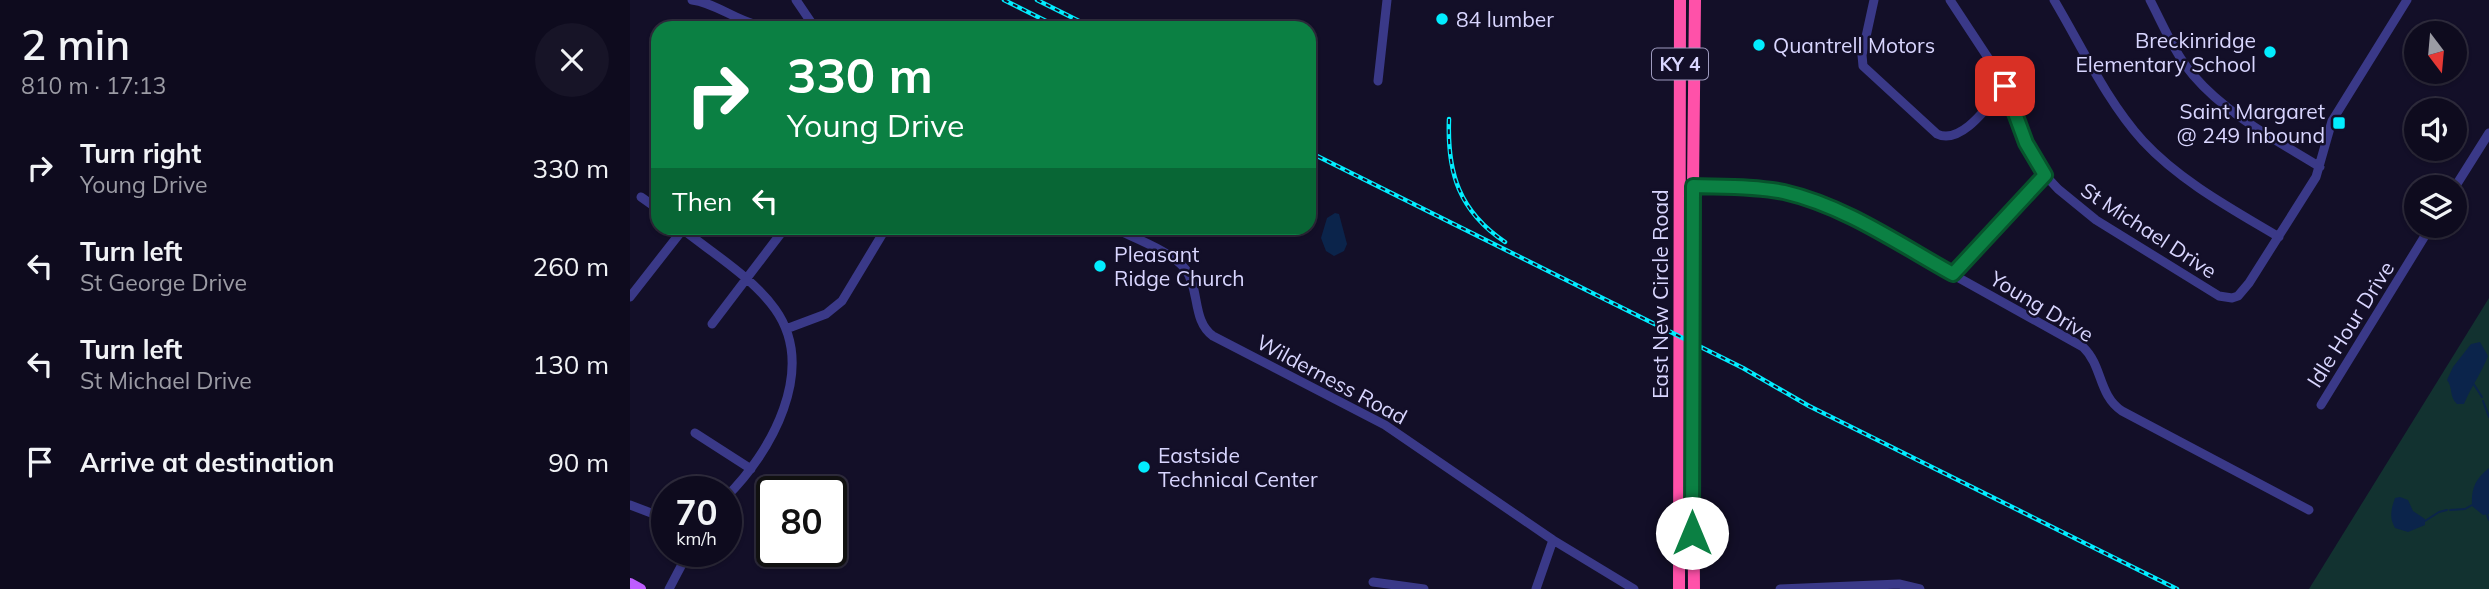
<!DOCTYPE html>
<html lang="en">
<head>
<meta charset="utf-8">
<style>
  body { margin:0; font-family:Mulish,sans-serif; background:#171427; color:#f1f3f6; height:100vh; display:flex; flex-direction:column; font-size:26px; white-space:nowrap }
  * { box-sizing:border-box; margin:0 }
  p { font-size:23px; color:#9b9ba4 }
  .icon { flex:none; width:38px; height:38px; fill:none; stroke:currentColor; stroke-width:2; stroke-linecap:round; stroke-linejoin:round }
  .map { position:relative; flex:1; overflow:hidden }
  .side { display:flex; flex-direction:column; background:#0e0b1e; width:630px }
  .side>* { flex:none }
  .hud { position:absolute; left:21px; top:21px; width:665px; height:214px; border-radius:21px; box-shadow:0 2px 5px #0004,0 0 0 2px #2e2b3c; background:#0b8043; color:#fff; overflow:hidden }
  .needle { width:46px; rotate:164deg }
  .buttons { position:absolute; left:1774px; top:21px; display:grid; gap:14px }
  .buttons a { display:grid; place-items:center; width:63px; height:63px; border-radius:50%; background:#0e0b1e; box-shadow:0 2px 5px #0004,0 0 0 2px #2e2b3c; font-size:35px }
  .speed { position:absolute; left:21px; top:476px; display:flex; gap:14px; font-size:35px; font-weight:700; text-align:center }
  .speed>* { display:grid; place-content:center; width:91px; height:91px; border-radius:50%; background:#0e0b1e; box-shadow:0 2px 5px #0004,0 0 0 2px #2e2b3c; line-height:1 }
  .speed small { font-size:18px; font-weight:400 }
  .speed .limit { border:4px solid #111; border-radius:10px; background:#fff; color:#111 }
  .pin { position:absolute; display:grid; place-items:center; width:60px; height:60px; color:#fff; margin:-30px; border-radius:14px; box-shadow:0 4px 10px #0006 }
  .me { position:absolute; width:77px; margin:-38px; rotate:0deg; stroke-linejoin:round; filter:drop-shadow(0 0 5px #0008) }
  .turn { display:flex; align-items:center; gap:24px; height:147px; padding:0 21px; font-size:32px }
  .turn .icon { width:91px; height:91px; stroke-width:2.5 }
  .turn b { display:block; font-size:49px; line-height:60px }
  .then { display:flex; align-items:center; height:66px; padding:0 21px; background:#0003; gap:14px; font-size:26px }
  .round { display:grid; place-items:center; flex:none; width:74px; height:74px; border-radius:37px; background:#171427 }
  .head { display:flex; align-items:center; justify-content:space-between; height:119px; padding:0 21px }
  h1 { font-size:42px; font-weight:600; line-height:52px }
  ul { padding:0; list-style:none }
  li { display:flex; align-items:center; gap:21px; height:98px; padding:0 21px }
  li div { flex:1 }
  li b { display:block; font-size:26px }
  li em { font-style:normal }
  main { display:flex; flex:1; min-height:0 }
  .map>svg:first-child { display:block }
</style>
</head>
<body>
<main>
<section class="side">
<div class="head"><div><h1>2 min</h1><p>810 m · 17:13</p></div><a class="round"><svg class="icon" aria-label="close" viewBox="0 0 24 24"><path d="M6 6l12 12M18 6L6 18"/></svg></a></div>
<ul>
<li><svg class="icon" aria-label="right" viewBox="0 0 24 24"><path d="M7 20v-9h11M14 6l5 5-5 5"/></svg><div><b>Turn right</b><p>Young Drive</p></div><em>330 m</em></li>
<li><svg class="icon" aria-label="left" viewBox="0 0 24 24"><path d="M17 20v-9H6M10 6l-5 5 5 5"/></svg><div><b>Turn left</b><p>St George Drive</p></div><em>260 m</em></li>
<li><svg class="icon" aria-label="left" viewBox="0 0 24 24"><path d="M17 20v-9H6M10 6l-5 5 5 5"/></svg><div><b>Turn left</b><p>St Michael Drive</p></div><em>130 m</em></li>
<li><svg class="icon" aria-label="arrive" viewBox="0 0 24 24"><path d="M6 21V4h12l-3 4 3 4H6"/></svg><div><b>Arrive at destination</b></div><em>90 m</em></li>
</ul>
</section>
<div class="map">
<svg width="1859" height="589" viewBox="0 0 1859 589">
  <rect width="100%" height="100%" fill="#130f28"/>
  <path fill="#123230" d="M1859 298V589H1679Z"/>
  <path fill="#0b244b" d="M705 213 709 214 717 244 714 251 704 256 696 251 691 238 697 218Z
    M1850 342 1858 356C1852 372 1841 387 1834 404H1827C1819 397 1823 387 1817 380L1823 367 1841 344Z
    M1859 468V514L1853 515 1842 506C1841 489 1845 479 1859 468Z
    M1770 497 1778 500 1783 511 1795 519V525L1778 532 1765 528C1759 518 1761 509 1765 498Z"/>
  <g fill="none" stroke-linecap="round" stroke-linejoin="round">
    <path stroke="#0b244b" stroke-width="2" d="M1843 383 1852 397
      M1853 401 1859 417
      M1820 510 1835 509 1842 505
      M1857 515 1859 520
      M1795 521 1809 512 1817 510"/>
    <path stroke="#3a3988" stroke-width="9" d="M62 0C85 3 102 18 124 24 146 29 169 18 190 28
      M166 0 183 25
      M1244 0 1232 55 1233 66 1307 134C1332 146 1360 103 1375 86
      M1320 0 1370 76 1396 143 1415 175 1428 189 1466 220 1589 296 1602 298 1608 296 1619 283 1686 177 1702 121 1777 0
      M1424 0C1452 47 1476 100 1513 141 1550 181 1602 209 1649 237
      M1520 0C1533 25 1545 54 1563 75 1597 115 1646 140 1690 167
      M748 81 757 0
      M1057 187 1139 189 1195 205 1223 219 1453 347C1473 366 1468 395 1492 411L1679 510
      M1825 187 1859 133
      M11 197 28 209
      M51 228C81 252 123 278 145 309 188 369 141 453 96 497
      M484 228C504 238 543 252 556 270 570 290 562 321 583 336L755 425 923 540 1004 589
      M1323 274 1415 175
      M0 297 54 228
      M82 324 155 228
      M156 329 196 314 212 301 256 228
      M1691 405 1801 226
      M65 433 121 469
      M0 505 37 519
      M743 582 794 589
      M39 589 59 551
      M906 589 923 540
      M1150 589 1269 584 1290 589"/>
    <path stroke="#be5dff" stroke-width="10" d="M0 583 11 589"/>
    <path stroke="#ff51a9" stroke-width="12" d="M1049 589 1050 0
      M1064 589 1062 280 1065 0"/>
    <defs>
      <path id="rail" d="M374 0 430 28
        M407 0 463 28
        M819 119C817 173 829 211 875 242
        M679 152 1113 368 1179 406 1547 589"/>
    </defs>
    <use href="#rail" stroke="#02edff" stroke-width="4.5"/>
    <use href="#rail" stroke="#130f28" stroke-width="2" stroke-dasharray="5" stroke-linecap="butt"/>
  </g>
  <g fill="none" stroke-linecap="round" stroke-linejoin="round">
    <defs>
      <path id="route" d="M1062 533 1063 186C1093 187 1125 186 1154 192 1215 206 1269 244 1323 274L1415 175 1396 143 1375 86"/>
    </defs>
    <use href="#route" stroke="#07532c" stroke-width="18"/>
    <use href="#route" stroke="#0b8043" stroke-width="12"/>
  </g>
  <g fill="#02edff" stroke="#130f28" stroke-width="2.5">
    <circle cx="812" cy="19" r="7"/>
    <circle cx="1129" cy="45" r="7"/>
    <circle cx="1640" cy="52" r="7"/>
    <rect x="1702" y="116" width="14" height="14" rx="3.5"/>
    <circle cx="470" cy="266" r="7"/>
    <circle cx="514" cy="467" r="7"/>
  </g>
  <g text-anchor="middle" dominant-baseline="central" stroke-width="5" stroke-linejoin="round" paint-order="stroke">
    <rect fill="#130f28" stroke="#9e9abe" stroke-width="2" x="1022" y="48.5" width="56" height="31" rx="5"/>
    <g font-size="19" font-weight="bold" fill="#d9d6ff">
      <text x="1050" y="64">KY 4</text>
    </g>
    <g font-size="21" fill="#d9d6ff" stroke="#130f28" text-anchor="start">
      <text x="826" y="19">84 lumber</text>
      <text x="1626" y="40" text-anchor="end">Breckinridge<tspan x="1626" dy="24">Elementary School</tspan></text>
      <text x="1143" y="45">Quantrell Motors</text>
      <text x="1695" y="111" text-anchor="end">Saint Margaret<tspan x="1695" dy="24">@ 249 Inbound</tspan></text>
      <text x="484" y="254">Pleasant<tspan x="484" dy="24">Ridge Church</tspan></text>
      <text x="528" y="455">Eastside<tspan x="528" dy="24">Technical Center</tspan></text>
    </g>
    <g font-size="21" fill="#d9d6ff" stroke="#130f28">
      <text transform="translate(1519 230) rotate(33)">St Michael Drive</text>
      <text transform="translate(1030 294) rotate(-90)">East New Circle Road</text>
      <text transform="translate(1412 306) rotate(31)">Young Drive</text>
      <text transform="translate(1720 324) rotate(-58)">Idle Hour Drive</text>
      <text transform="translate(702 379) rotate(28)">Wilderness Road</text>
    </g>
  </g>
</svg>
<div class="buttons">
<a><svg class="needle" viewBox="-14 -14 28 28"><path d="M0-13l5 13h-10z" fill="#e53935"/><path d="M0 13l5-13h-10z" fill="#9b9ba4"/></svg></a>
<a><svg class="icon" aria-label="sound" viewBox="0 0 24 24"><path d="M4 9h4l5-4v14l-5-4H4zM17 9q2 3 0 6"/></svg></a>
<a><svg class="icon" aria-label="layers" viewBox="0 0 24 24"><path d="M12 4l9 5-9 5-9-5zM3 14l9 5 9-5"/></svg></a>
</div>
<div class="speed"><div>70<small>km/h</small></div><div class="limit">80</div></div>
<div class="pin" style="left:1375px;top:86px;background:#d93025"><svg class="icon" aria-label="arrive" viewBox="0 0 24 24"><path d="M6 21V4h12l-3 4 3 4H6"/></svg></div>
<svg class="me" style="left:1062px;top:533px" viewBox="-20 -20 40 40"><circle r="19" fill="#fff"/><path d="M0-13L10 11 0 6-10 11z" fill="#0b8043"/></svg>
<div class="hud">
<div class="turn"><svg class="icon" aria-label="right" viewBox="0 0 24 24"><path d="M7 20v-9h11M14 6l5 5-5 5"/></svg><div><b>330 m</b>Young Drive</div></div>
<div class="then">Then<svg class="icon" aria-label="left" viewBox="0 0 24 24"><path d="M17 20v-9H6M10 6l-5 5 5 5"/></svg></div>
</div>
</div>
</main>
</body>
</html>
